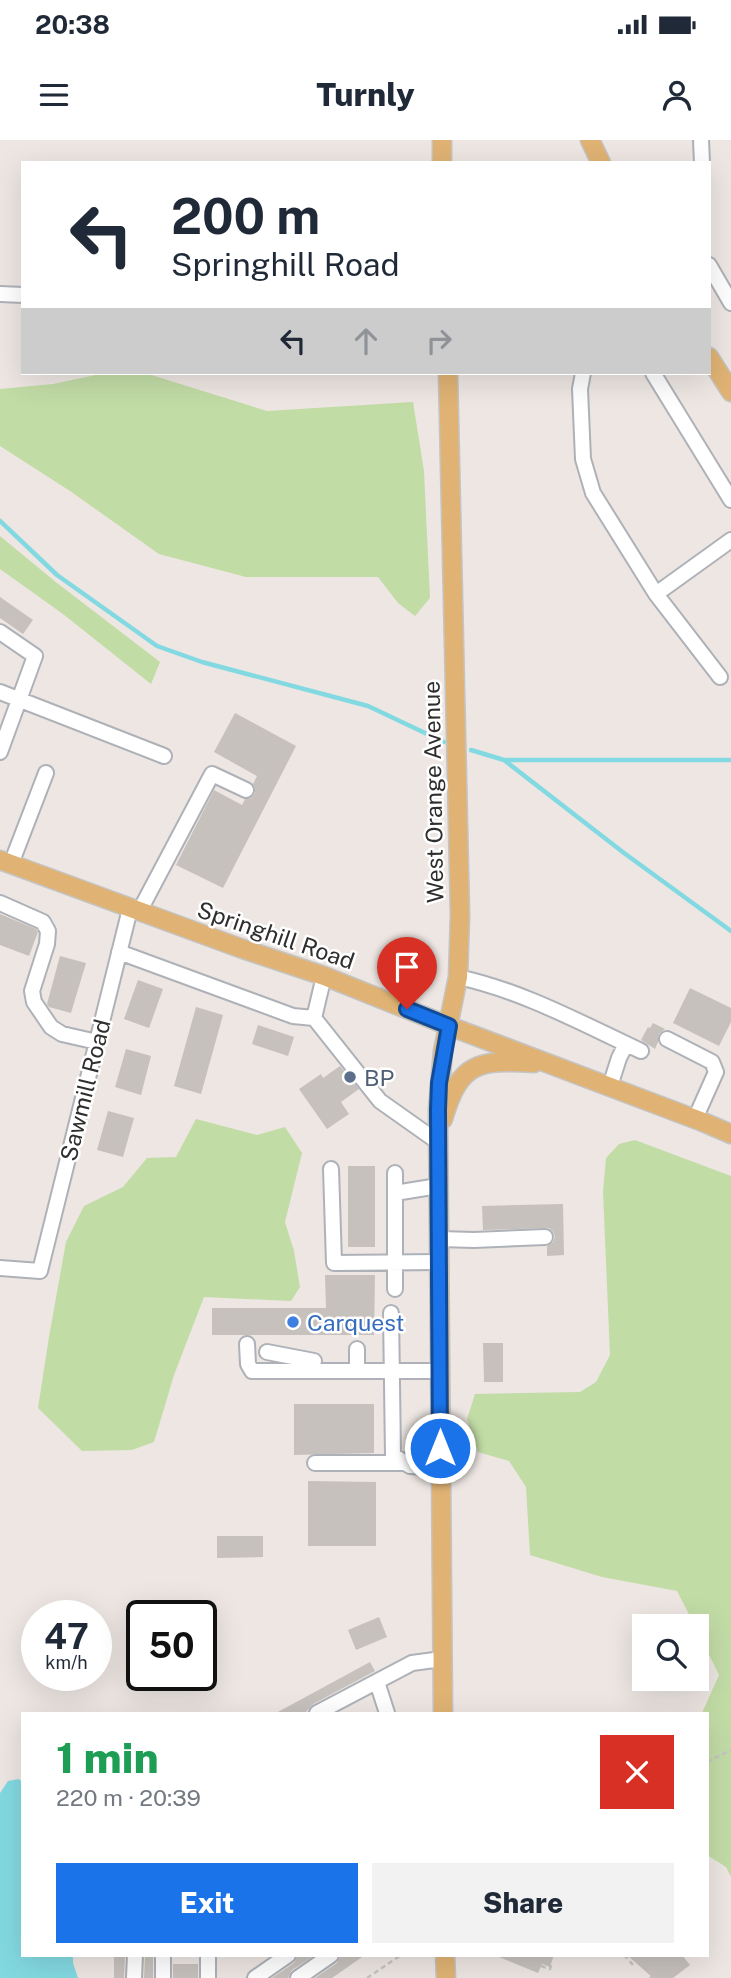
<!DOCTYPE html>
<html lang="en">
<head>
<meta charset="utf-8">
<style>
  body { margin:0; font-family:"Public Sans",sans-serif; background:#f2f2f3; color:#1f2937; height:100vh; display:flex; flex-direction:column; font-size:26px; white-space:nowrap }
  * { box-sizing:border-box; margin:0 }
  p { font-size:23px; color:#747a83 }
  .icon { flex:none; width:38px; height:38px; fill:none; stroke:currentColor; stroke-width:2; stroke-linecap:round; stroke-linejoin:round }
  .map { position:relative; flex:1; overflow:hidden }
  .panel { position:absolute; left:21px; top:1572px; width:688px; height:245px; display:flex; flex-direction:column; background:#fff; border-radius:0px; box-shadow:0 7px 28px #0002 }
  .panel>* { flex:none }
  .guide { position:absolute; left:21px; top:21px; width:690px; height:214px; border-radius:0px; box-shadow:0 7px 28px #0002; background:#fff; color:#1f2937; overflow:hidden }
  .tools { position:absolute; left:632px; top:1474px; display:grid; gap:14px }
  .tools a { display:grid; place-items:center; width:77px; height:77px; border-radius:0px; background:#fff; box-shadow:0 7px 28px #0002; font-size:35px }
  .speed { position:absolute; left:21px; top:1460px; display:flex; gap:14px; font-size:35px; font-weight:700; text-align:center }
  .speed>* { display:grid; place-content:center; width:91px; height:91px; border-radius:50%; background:#fff; box-shadow:0 7px 28px #0002; line-height:1 }
  .speed small { font-size:18px; font-weight:400 }
  .speed .limit { border:4px solid #111; border-radius:10px; background:#fff; color:#111 }
  .pin { position:absolute; display:grid; place-items:center; width:60px; height:60px; color:#fff; margin:-72px -30px; border-radius:50% 50% 50% 0; rotate:-45deg; box-shadow:0 0 7px #0007 }
  .pin .icon { rotate:45deg }
  .me { position:absolute; width:77px; margin:-38px; rotate:0deg; stroke-linejoin:round; filter:drop-shadow(0 0 5px #0008) }
  .turn { display:flex; align-items:center; gap:24px; height:147px; padding:0 35px; font-size:32px }
  .turn .icon { width:91px; height:91px; stroke-width:2.5 }
  .turn b { display:block; font-size:49px; line-height:60px }
  .lanes { display:flex; align-items:center; height:66px; padding:0 35px; background:#0003; justify-content:center; gap:35px; direction:ltr }
  .lanes .off { opacity:.35 }
  .round { display:grid; place-items:center; flex:none; width:74px; height:74px; border-radius:0px; background:#f2f2f3 }
  .headline { display:flex; align-items:center; justify-content:space-between; height:119px; padding:0 35px }
  h1 { font-size:42px; font-weight:800; line-height:52px; color:#1e9e55 }
  .button { display:flex; gap:14px; margin-top:auto; padding:14px 35px }
  .button a { flex:1; height:80px; border-radius:0px; background:#1a73e8; color:#fff; font-size:28px; font-weight:800; line-height:80px; text-align:center }
  .button a+a { background:#f2f2f3; color:#1f2937 }
  .status { display:flex; justify-content:space-between; align-items:center; height:49px; padding:0 35px; background:#fff; direction:ltr }
  .status svg { height:19px; fill:currentColor }
  header { display:flex; justify-content:space-between; align-items:center; height:91px; padding:0 35px; background:#fff; font-size:32px; font-weight:800 }
  .map>svg:first-child { display:block }
</style>
</head>
<body>
<div class="status"><b>20:38</b><svg viewBox="0 0 49 12"><path d="M0 12V9h3v3zM5 12V6h3v6zM10 12V3h3v9zM15 12V0h3v12zM26 1h20v11H26zM47 4h2v5h-2z"/></svg></div>
<header><svg class="icon" aria-label="menu" viewBox="0 0 24 24"><path d="M4 6h16M4 12h16M4 18h16"/></svg>Turnly<svg class="icon" aria-label="person" viewBox="0 0 24 24"><circle cx="12" cy="8" r="4"/><path d="M4 21q1-7 8-7t8 7"/></svg></header>
<div class="map">
<svg width="731" height="1838" viewBox="0 0 731 1838">
  <rect width="100%" height="100%" fill="#ede6e2"/>
  <path fill="#c2dca6" d="M105 233H145L267 271 413 262 424 331 430 458 415 476 398 463 378 437H246L159 414 70 351 0 306V249L53 244Z
    M0 396 57 443 160 522 151 544 63 474 0 429Z
    M196 979 257 995 285 987 302 1013 285 1082 294 1111 300 1147 291 1161 204 1157 174 1235 154 1302 132 1310 82 1311 38 1268 49 1197 66 1102 84 1066 123 1047 147 1018 176 1017Z
    M635 1000 731 1036V1737L726 1727 707 1715V1573H702L719 1535 697 1490 696 1486H695L677 1451 602 1437 530 1415 526 1347 509 1321 478 1312 467 1279 475 1254 580 1252 596 1242 610 1215 603 1052 606 1018 619 1004Z"/>
  <path fill="#83d9e1" d="M19 1639 23 1643V1815H73V1823L78 1838H0V1653L8 1641Z"/>
  <g fill="none" stroke-linecap="round" stroke-linejoin="round">
    <path stroke="#83d9e1" stroke-width="4.5" d="M0 381 57 435 157 506 202 522 368 566 444 602
      M471 610 504 620 624 713 731 791
      M504 620H731"/>
  </g>
  <path fill="#c6c1bd" d="M0 457 33 480 23 494 0 478Z
    M235 573 296 606 223 748 176 725 214 650 242 665 245 659 251 658 255 653V649L253 644 257 636 214 612Z
    M0 774 36 789 38 792 29 816 0 805Z
    M60 816 86 823 71 873 49 867 47 864Z
    M138 840 163 849 149 888 124 879Z
    M690 848 731 868V882L719 906 673 883Z
    M196 867 223 875 201 954 174 946Z
    M653 883 665 889 659 894 658 902 655 909 641 900 648 887 650 888Z
    M258 885 294 897 288 916 252 904Z
    M126 909 151 916 141 955 115 947Z
    M340 926 359 949 341 962 349 974 327 989 299 949 321 934 323 938Z
    M108 971 134 978 123 1017 97 1010Z
    M348 1026H375V1107H348Z
    M563 1064 564 1115 547 1116V1106L553 1102 555 1097 553 1092 549 1088 483 1090 482 1066Z
    M325 1135H375L374 1195H212V1168H326Z
    M483 1203H503V1242H484Z
    M294 1264H374V1313L294 1315Z
    M308 1341 376 1342V1406H308Z
    M217 1396H263V1417L217 1418Z
    M379 1477 387 1497 356 1510 348 1490Z
    M370 1522 375 1531 313 1564 305 1573H276Z
    M114 1815H125L124 1838H114Z
    M145 1815H153V1838H144Z
    M298 1815H315L292 1830 288 1838H272L294 1823Z
    M341 1815H365L332 1838H315L337 1823Z
    M494 1815H554L550 1827 542 1824 538 1833Z
    M627 1815H682L690 1825 673 1838H653Z
    M173 1824H198V1838H173Z"/>
  <g fill="none" stroke-linecap="round" stroke-linejoin="round">
    <defs>
      <path id="minor" d="M701 0 702 23
        M709 125 731 163
        M0 154 23 155
        M583 233 580 249 583 319 593 353 656 454 720 537
        M653 233 731 360
        M656 454 731 400
        M0 492 35 516 0 612
        M0 552 164 616
        M11 724 46 633
        M0 763 43 782 48 791 47 804 32 851 34 862 51 887 62 894 97 902
        M139 772 212 634 246 650
        M119 812 293 876 314 878 380 961 438 1002
        M458 837C523 851 581 883 641 911
        M314 878 324 836
        M667 899 712 922 716 932 695 979
        M610 946 619 918 626 904
        M331 1029 334 1123 439 1122
        M395 1033V1149
        M395 1053 438 1046
        M439 1099 474 1100 545 1097
        M0 1128 40 1131 130 769
        M391 1173 393 1315 410 1326 441 1328
        M247 1204 248 1224 252 1231H440
        M267 1212 314 1221
        M357 1231V1209
        M315 1323H404
        M377 1542 387 1573
        M317 1573 412 1523 442 1519
        M208 1815V1838
        M134 1838 135 1815
        M163 1838V1815
        M255 1838 288 1815
        M298 1838 331 1815"/>
      <path id="major" d="M442 0V23
        M590 0 601 23
        M709 217 731 252
        M0 720 240 808 324 836 449 886 703 982 731 994
        M443 979C460 921 479 920 534 923
        M443 1573 438 970 443 911 458 837 460 775 448 233
        M445 1815 446 1838"/>
    </defs>
    <use href="#minor" stroke="#aeb2b8" stroke-width="18"/>
    <use href="#major" stroke="#c4c4c4" stroke-width="21"/>
    <path stroke="#c4c4c4" stroke-width="2.5" stroke-dasharray="5 3.5" stroke-linecap="butt" d="M707 1622 731 1610
      M624 1815 633 1825
      M541 1826 550 1829 552 1822
      M367 1838 401 1815
      M650 1838 654 1835"/>
    <use href="#minor" stroke="#fff" stroke-width="14"/>
    <use href="#major" stroke="#e0b374" stroke-width="18"/>
  </g>
  <g fill="none" stroke-linecap="round" stroke-linejoin="round">
    <defs>
      <path id="route" d="M407 869 449 886 439 943 438 970 440 1308"/>
    </defs>
    <use href="#route" stroke="#114b97" stroke-width="18"/>
    <use href="#route" stroke="#1a73e8" stroke-width="12"/>
  </g>
  <circle fill="#5c6f8a" stroke="#fff" stroke-width="2.5" cx="350" cy="937" r="7"/>
  <circle fill="#3f7fe0" stroke="#fff" stroke-width="2.5" cx="293" cy="1182" r="7"/>
  <g text-anchor="middle" dominant-baseline="central" stroke-width="5" stroke-linejoin="round" paint-order="stroke">
    <g font-size="23" fill="#2e2e2e" stroke="#fff">
      <text transform="translate(433 652) rotate(-91)">West Orange Avenue</text>
      <text transform="translate(276 795) rotate(19)">Springhill Road</text>
      <text transform="translate(85 950) rotate(-76)">Sawmill Road</text>
    </g>
    <g font-size="23" fill="#4e5e75" stroke="#fff" text-anchor="start">
      <text x="364" y="937">BP</text>
    </g>
    <g font-size="23" fill="#366cbe" stroke="#fff" text-anchor="start">
      <text x="307" y="1182">Carquest</text>
    </g>
  </g>
</svg>
<div class="tools">
<a><svg class="icon" aria-label="search" viewBox="0 0 24 24"><circle cx="10" cy="10" r="6"/><path d="M15 15l6 6"/></svg></a>
</div>
<div class="speed"><div>47<small>km/h</small></div><div class="limit">50</div></div>
<div class="pin" style="left:407px;top:869px;background:#d93025"><svg class="icon" aria-label="arrive" viewBox="0 0 24 24"><path d="M6 21V4h12l-3 4 3 4H6"/></svg></div>
<svg class="me" style="left:440px;top:1308px" viewBox="-20 -20 40 40"><circle r="17" fill="#1a73e8" stroke="#fff" stroke-width="3"/><path d="M0-11L8 9 0 5-8 9z" fill="#fff"/></svg>
<div class="guide">
<div class="turn"><svg class="icon" aria-label="left" viewBox="0 0 24 24"><path d="M17 20v-9H6M10 6l-5 5 5 5"/></svg><div><b>200 m</b>Springhill Road</div></div>
<div class="lanes"><svg class="icon" aria-label="left" viewBox="0 0 24 24"><path d="M17 20v-9H6M10 6l-5 5 5 5"/></svg><svg class="icon off" aria-label="ahead" viewBox="0 0 24 24"><path d="M12 20V5M6 11l6-6 6 6"/></svg><svg class="icon off" aria-label="right" viewBox="0 0 24 24"><path d="M7 20v-9h11M14 6l5 5-5 5"/></svg></div>
</div>
<section class="panel">
<div class="headline"><div><h1>1 min</h1><p>220 m · 20:39</p></div><a class="round" style="background:#d93025;color:#fff"><svg class="icon" aria-label="close" viewBox="0 0 24 24"><path d="M6 6l12 12M18 6L6 18"/></svg></a></div>
<div class="button"><a>Exit</a><a>Share</a></div>
</section>
</div>
</body>
</html>
